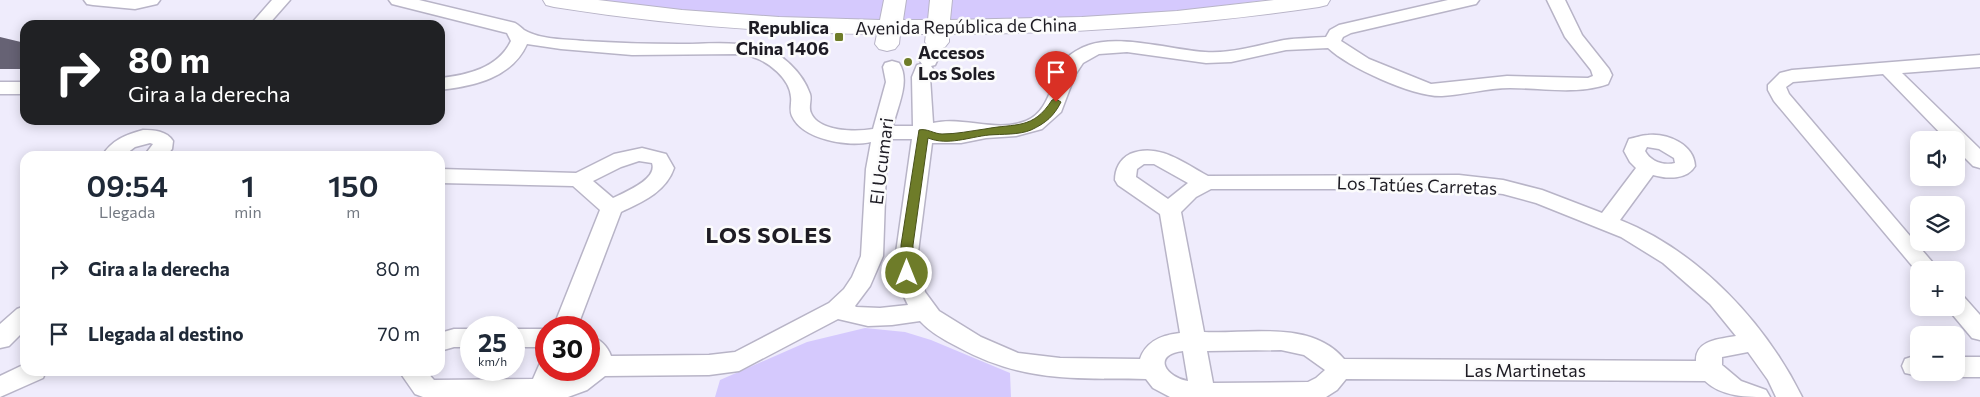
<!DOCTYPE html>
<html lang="es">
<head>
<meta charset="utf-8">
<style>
  body { margin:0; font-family:Commissioner,sans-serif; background:#f6f6f7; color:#1f2937; height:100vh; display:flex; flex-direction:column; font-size:19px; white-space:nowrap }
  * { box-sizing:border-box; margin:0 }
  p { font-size:16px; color:#747a83 }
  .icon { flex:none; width:28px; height:28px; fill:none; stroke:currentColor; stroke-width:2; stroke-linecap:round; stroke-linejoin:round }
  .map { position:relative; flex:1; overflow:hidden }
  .details { position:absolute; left:20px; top:151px; width:425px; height:225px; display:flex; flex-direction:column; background:#fff; border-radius:15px; box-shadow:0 2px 12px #0003 }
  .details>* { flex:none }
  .hud { position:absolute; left:20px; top:20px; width:425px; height:105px; border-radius:15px; box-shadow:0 2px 12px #0003; background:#202124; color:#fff; overflow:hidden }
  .fabs { position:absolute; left:1910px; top:131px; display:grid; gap:10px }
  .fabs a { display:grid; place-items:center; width:55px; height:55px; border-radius:10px; background:#fff; box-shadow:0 2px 12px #0003; font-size:25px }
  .speed { position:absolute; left:460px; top:316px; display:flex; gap:10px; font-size:25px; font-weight:700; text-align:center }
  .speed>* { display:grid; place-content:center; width:65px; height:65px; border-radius:50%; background:#fff; box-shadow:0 2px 12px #0003; line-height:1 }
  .speed small { font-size:12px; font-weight:400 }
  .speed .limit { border:8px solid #d22; background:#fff; color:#111 }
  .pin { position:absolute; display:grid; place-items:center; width:42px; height:42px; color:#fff; margin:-51px -21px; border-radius:50% 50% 50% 0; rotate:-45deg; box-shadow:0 0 5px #0007 }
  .pin .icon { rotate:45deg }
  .me { position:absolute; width:55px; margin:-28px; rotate:0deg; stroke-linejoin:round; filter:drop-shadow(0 0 4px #0008) }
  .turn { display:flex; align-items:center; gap:18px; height:105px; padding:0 25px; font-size:22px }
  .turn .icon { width:65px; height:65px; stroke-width:2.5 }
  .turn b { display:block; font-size:35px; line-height:42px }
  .eta { display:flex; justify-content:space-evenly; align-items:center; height:85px; text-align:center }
  .eta b { font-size:30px; font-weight:600; line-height:35px }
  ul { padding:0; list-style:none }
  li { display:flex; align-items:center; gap:15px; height:65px; padding:0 25px }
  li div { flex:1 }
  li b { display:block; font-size:19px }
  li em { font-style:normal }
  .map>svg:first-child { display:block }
</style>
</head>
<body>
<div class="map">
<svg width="1980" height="397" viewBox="0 0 1980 397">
  <rect width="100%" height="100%" fill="#efecfc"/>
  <path fill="#d5c9fd" d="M579 0H887L880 20 875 21H791Z
    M902 0H934L929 20C921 23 909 23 902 18Z
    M949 0H1267L1099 20H951L948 16Z
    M865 328 905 332 931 340 1010 373 1011 397H715L720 380 807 342Z"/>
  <path fill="#666274" d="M0 37 25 43V69H0Z"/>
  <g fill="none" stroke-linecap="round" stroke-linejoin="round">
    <defs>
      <path id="street" d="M84 0H160L157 4 135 9 93 5 87 4Z
        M272 0H290L268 25H250Z
        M389 0H419L515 23C519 25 521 28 524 30 541 40 565 39 584 41 616 43 647 44 679 44 705 44 733 41 759 47 781 51 803 73 810 94 812 100 808 107 811 113 819 132 856 132 873 129L886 82 883 67 885 63 892 61 899 63C911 81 897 107 893 126H913L912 77 917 65 922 64 920 61 931 38 937 37 943 38 946 42 935 65 931 66 933 69 930 77 933 123C964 116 995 133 1026 121 1052 111 1051 74 1069 56 1073 52 1083 47 1089 45 1119 34 1173 50 1205 52 1232 54 1258 45 1284 40 1297 38 1312 38 1326 37L1330 30 1339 25 1448 0H1479L1476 4 1351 33 1343 37 1341 41 1369 59 1431 84 1507 76 1588 78 1593 76 1591 70 1565 37 1547 0H1565L1582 35 1609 69 1612 75 1608 84C1577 95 1542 88 1510 88 1487 88 1464 95 1442 96 1413 97 1348 67 1328 48L1286 50 1231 62 1206 63 1127 52 1099 54 1083 63 1075 75 1061 112 1042 129 1016 136 986 138 961 143H932L917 260 925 292 939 311 981 337 1018 353 1060 358 1140 359C1146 341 1162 335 1180 333L1160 214 1118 185 1115 180C1115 169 1120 159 1130 154 1158 142 1184 163 1208 176L1459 175 1503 180 1542 190 1602 213 1636 168 1630 162 1624 151 1629 139C1635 138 1642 135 1648 135 1667 133 1694 144 1695 166 1687 180 1667 179 1653 175L1620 220C1698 251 1765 322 1802 397H1776L1768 380 1748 352 1722 357V365L1741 381 1766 390 1770 397C1746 397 1722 397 1705 381L1346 379 1337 390 1326 397H1170L1153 388 1146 379C1074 378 1024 383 958 347 944 340 930 332 920 321L892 325 868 326 838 319 739 371 709 375 605 376 587 390 568 397H423L415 394 399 371H426L434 380 533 379 540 363 546 361V370H561L558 379H561L577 370H589V336C600 339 607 345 611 356L709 355 735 352 829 303 844 289 852 277 861 256 866 169 871 142C848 147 803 140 792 116 789 109 792 103 791 97 790 79 769 62 753 57 749 55 743 55 738 54L632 55 561 49 527 44C512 78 474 86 440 90V78C468 75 498 68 511 41L507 33 392 4ZM891 139H912L895 260 899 286 908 305 880 308 856 307 855 306 870 286 883 256 886 169ZM1647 147 1659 149 1674 158 1675 163C1663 166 1650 161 1645 151ZM1144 164H1154L1188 183 1168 199 1136 177 1137 169ZM1211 189H1459L1503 194 1536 203 1621 237 1663 263 1710 304 1736 336C1720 339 1695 340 1696 361L1344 359C1312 320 1248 334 1204 332L1181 212 1196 197ZM1281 350 1304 355 1325 370 1316 378 1308 382 1213 383 1207 351ZM1183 351 1188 381C1166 377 1151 355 1183 351Z
        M1980 55V67L1902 73 1980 149V168L1973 166 1956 149V140H1947L1883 74 1793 82 1786 87 1789 94 1939 270H1919V274L1774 101 1768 90V85L1780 73 1792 70Z
        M0 82H25V94H0Z
        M143 130C154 130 167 131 173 141L172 149 166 156H144L153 144 150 143 135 147 123 156H102C112 140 125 135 143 130Z
        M642 148 666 154 674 168C666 192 642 202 621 212L577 328H553L600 210 573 186 440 183V169L576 173 614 154ZM639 161 652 163C658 179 625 192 613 198L593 181 621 167Z
        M1956 294 1964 297 1980 315V340L1972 338 1947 308H1956Z
        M25 306V330L9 346 0 348V324L17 309Z
        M454 329H471V347H454L440 351V333Z
        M514 329H546V347H514Z
        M1914 356H1919V372L1928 373 1919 376 1905 373 1902 366 1905 359Z
        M1956 357H1980V377H1956L1947 374 1946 372H1956Z
        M25 364V371H46L43 378 0 397V376Z"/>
      <path id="secondary" d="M543 0H598L682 10 779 17 880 20 884 0H906L903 20H928L930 0H952L950 20 1082 17 1177 11 1274 0H1330L1327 5 1319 7C1196 25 1073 34 949 34V42L945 47 937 49 929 47 925 42 926 34H900L899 44 895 49 887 51 879 49 875 44 877 34C769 33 661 24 554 7L546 5Z"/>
    </defs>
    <use href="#street" stroke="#b8b4c7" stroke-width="3"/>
    <use href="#secondary" stroke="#b8b4c7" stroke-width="2"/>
    <use href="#street" fill="#fff" fill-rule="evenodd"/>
    <use href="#secondary" fill="#fff" fill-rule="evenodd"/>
  </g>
  <path fill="#6e7c29" stroke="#48511b" d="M1056 99 1061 102C1054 116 1046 123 1031 130 1019 135 1002 134 989 135 969 137 948 146 928 138L913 245V273L911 277H902L901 273V245L919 130C927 128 934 134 942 134 957 134 970 131 985 129 1016 123 1033 130 1052 100Z"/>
  <g fill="#6e7c29" stroke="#fcfcfc" stroke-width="2">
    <rect x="834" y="32" width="10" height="10" rx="2.5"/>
    <circle cx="908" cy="62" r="5"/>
  </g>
  <g text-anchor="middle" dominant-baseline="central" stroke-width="5" stroke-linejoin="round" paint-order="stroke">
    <g font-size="18" fill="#1e1c24" stroke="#fcfcfc">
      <text transform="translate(966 26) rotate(-1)">Avenida República de China</text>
      <text transform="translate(881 161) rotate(-83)">El Ucumari</text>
      <text transform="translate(1417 185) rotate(2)">Los Tatúes Carretas</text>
      <text x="1525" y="370">Las Martinetas</text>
    </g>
    <g font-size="18" font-weight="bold" fill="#1e1c24" stroke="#fcfcfc" text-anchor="end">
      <text x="829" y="27">Republica<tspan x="829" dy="21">China 1406</tspan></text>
      <text x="918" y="52" text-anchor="start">Accesos<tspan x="918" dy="21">Los Soles</tspan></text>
    </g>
    <g font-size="22" font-weight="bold" letter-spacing="1" fill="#1e1c24" stroke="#fcfcfc">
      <text x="769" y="234">LOS SOLES</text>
    </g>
  </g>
</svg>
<div class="fabs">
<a><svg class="icon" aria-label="sound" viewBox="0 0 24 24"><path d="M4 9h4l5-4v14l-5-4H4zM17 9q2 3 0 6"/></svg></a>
<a><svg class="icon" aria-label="layers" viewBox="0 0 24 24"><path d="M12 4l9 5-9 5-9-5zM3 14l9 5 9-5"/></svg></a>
<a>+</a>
<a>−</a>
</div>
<div class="speed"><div>25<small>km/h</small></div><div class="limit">30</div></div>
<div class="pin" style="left:1056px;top:102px;background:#d93025"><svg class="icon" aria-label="arrive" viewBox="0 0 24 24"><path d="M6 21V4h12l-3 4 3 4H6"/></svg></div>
<svg class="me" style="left:907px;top:273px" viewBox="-20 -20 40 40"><circle r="17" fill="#6e7c29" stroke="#fff" stroke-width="3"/><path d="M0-11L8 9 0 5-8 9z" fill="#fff"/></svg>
<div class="hud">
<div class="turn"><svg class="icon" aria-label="right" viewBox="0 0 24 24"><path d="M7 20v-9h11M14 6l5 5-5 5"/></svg><div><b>80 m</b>Gira a la derecha</div></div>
</div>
<section class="details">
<div class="eta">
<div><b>09:54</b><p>Llegada</p></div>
<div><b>1</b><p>min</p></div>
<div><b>150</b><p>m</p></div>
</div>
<ul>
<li><svg class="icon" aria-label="right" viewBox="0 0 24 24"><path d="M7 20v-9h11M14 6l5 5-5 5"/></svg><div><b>Gira a la derecha</b></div><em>80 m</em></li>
<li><svg class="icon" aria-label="arrive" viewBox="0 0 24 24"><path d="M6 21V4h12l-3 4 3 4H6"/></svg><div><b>Llegada al destino</b></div><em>70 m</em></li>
</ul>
</section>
</div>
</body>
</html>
